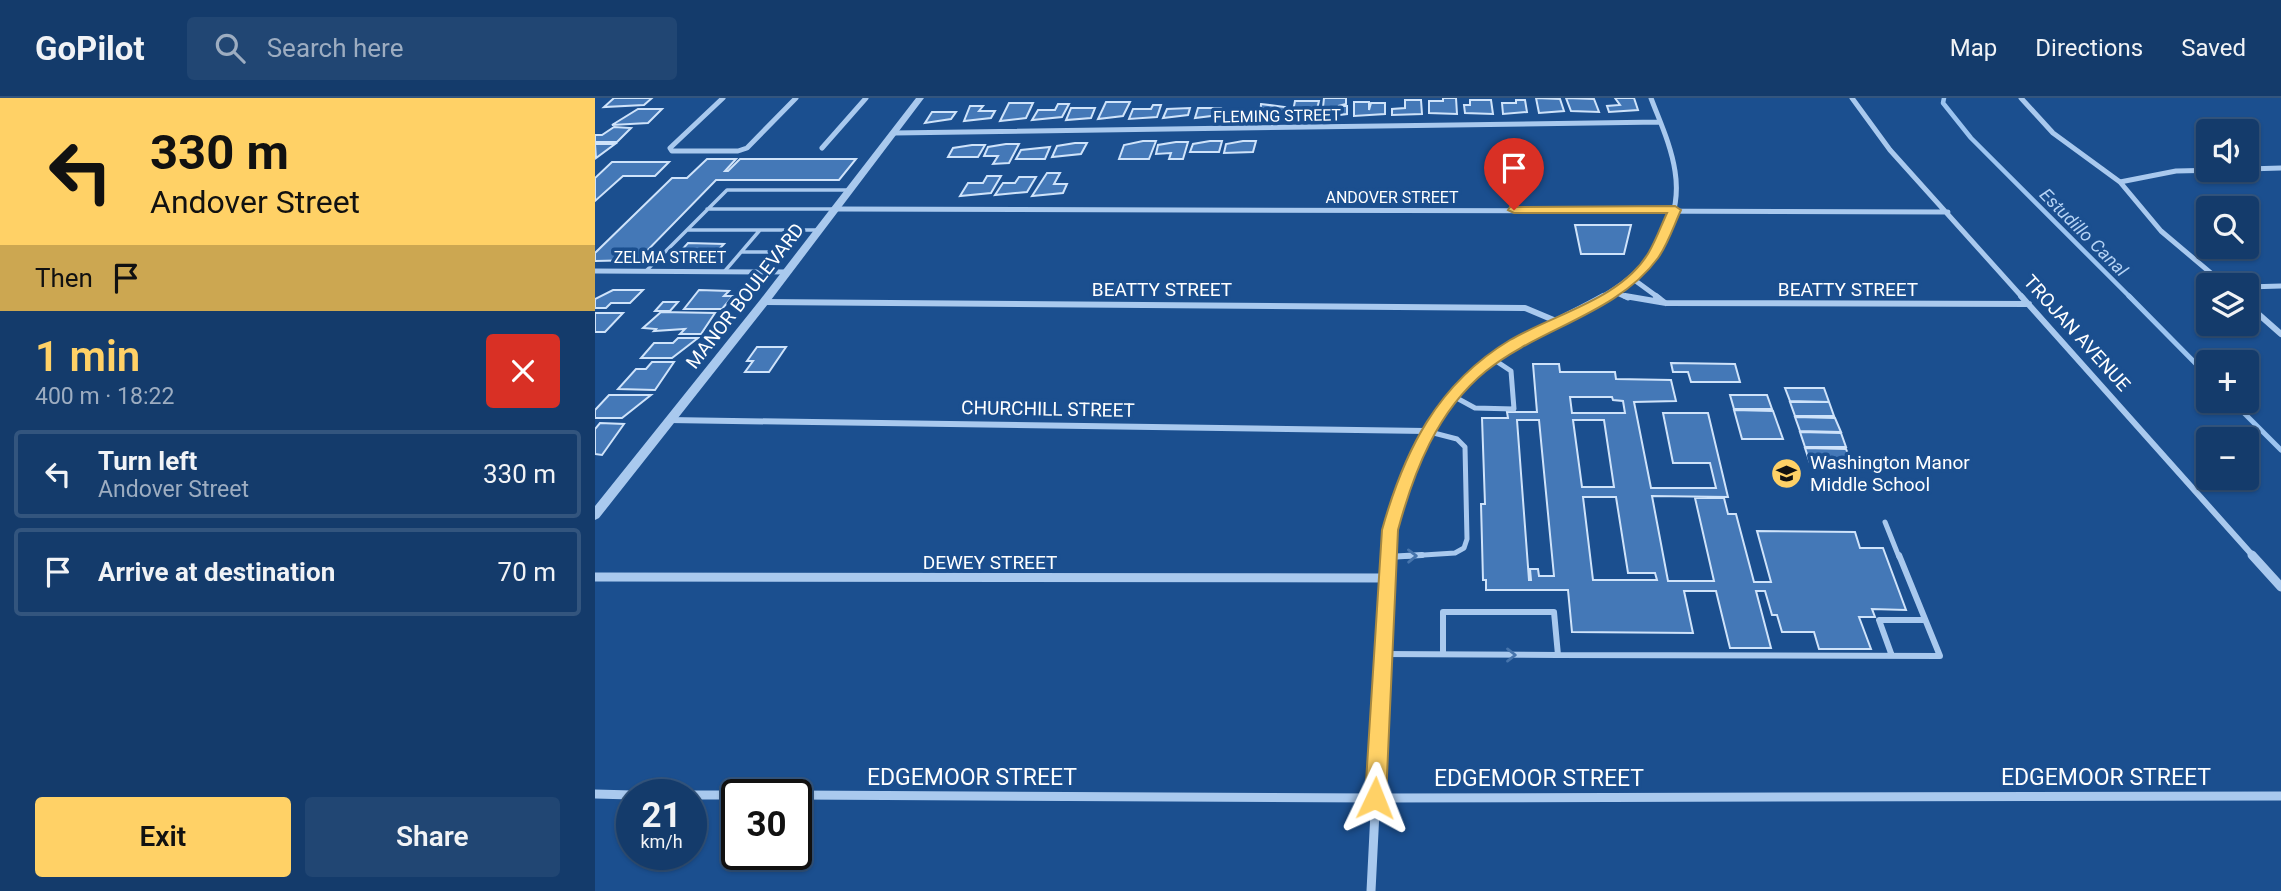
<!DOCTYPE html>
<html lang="en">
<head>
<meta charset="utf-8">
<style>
  body { margin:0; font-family:Roboto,sans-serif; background:#214673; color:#f1f3f6; height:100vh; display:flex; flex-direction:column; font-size:26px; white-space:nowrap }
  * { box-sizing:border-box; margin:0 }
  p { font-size:23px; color:#9dadc1 }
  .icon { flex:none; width:38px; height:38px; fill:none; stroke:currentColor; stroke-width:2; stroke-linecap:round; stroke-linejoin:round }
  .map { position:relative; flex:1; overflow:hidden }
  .drawer { display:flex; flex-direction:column; background:#143b6b; width:595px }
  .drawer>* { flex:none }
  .banner { background:#ffd166; color:#111; overflow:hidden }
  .buttons { position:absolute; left:1601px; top:21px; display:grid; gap:14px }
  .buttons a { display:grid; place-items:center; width:63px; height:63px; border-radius:7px; background:#143b6b; box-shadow:0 2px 5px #0004,0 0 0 2px #33557e; font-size:35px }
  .speed { position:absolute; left:21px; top:681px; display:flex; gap:14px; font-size:35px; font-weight:700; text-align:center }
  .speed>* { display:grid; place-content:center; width:91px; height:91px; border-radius:50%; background:#143b6b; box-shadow:0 2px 5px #0004,0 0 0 2px #33557e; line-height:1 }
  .speed small { font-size:18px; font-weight:400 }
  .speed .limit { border:4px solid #111; border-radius:10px; background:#fff; color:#111 }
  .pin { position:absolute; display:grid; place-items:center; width:60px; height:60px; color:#fff; margin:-72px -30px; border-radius:50% 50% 50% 0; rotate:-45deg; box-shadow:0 0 7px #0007 }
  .pin .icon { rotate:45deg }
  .me { position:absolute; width:77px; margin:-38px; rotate:2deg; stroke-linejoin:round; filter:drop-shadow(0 0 5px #0008) }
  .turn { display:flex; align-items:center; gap:24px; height:147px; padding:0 35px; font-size:32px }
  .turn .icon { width:91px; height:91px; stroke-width:2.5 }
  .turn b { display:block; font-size:49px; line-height:60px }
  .then { display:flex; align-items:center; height:66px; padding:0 35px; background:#0003; gap:14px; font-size:26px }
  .round { display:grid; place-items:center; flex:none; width:74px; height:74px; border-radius:7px; background:#214673 }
  .overview { display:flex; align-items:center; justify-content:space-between; height:119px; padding:0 35px }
  h1 { font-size:42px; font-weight:600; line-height:52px; color:#ffd166 }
  .button { display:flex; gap:14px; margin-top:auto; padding:14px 35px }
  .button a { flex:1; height:80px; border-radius:7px; background:#ffd166; color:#111; font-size:28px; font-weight:600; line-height:80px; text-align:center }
  .button a+a { background:#214673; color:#f1f3f6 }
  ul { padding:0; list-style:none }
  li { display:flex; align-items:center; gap:21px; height:88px; margin:0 14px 10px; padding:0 21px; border:4px solid #33557e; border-radius:7px }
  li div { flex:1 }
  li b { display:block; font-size:26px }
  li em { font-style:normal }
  header { display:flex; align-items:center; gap:42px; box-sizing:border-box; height:98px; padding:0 35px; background:#143b6b; border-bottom:2px solid #33557e }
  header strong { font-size:33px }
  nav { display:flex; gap:38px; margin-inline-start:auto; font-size:24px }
  .search { width:490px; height:63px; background:#214673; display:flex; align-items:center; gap:18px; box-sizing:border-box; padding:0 24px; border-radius:7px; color:#9dadc1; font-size:26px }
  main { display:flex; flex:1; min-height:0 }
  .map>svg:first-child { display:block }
</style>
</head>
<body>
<header>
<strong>GoPilot</strong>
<div class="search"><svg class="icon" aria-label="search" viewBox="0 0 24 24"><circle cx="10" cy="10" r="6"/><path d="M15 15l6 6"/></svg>Search here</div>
<nav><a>Map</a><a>Directions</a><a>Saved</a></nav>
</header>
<main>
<section class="drawer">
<div class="banner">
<div class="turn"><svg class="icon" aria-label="left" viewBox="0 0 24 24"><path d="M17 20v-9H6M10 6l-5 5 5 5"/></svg><div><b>330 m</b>Andover Street</div></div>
<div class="then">Then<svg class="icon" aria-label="arrive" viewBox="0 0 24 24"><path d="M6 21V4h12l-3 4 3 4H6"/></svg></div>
</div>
<div class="overview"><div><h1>1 min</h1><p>400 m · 18:22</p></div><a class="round" style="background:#d93025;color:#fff"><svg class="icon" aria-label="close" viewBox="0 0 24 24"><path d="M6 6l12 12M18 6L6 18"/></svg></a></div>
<ul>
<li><svg class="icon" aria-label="left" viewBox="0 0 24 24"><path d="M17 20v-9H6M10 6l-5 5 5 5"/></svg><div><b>Turn left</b><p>Andover Street</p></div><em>330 m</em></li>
<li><svg class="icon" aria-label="arrive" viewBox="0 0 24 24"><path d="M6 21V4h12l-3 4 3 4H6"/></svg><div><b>Arrive at destination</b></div><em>70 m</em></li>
</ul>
<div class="button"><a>Exit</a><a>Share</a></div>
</section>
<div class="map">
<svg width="1686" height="793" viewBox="0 0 1686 793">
  <rect width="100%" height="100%" fill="#1b4f8f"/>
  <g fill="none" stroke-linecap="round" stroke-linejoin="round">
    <path stroke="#9cc4f0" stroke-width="4.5" d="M1349 0 1348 5 1376 40 1536 200"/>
    <path stroke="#9cc4f0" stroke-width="5" d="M1534 198 1614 279
      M1637 303 1686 352"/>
  </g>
  <path fill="#4478b7" stroke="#cfe3fa" stroke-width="2" fill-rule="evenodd" d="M19 0H57L49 7 9 9Z
    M729 0H751V6L743 8H752V16L727 19Z
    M848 0H861L862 16 834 15V3H848Z
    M941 0 965 1 969 13 944 15Z
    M971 0 999 1 1004 14 976 13Z
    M1020 0H1039L1043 12 1014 14 1012 8 1025 7Z
    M810 2H826L827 16 797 17V11L810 10Z
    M875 2H896L898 16 870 15 869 7H875Z
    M921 2H930L932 14 908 16 907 5H921Z
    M700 3H724L721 15 697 18Z
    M511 4H535L528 18 503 21Z
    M759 4H774V12L776 5H790V16L759 18Z
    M414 5H438L431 20 405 23Z
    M463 6H474L467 19 437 22 443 12H460Z
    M666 6 690 9 688 16 665 19Z
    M558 7H566L562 19 534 21 538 11H556Z
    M375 8H388L384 13H400L396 20 369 23Z
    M476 10H500L496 20 471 22Z
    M595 10 593 17 568 20 572 11Z
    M603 10H626L624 17 600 20Z
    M43 11H67L53 25 17 27Z
    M337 14H361L356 21 330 25Z
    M19 29 36 30 22 44H0V37H7Z
    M548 43H561L554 61H524L529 47Z
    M615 43H627L624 54H595L598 46Z
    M648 43H661L658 54 629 55 631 46Z
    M581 44H593L588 61H574L576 55 561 56 563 47Z
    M480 45H492L486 56 457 59 462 48Z
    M0 46H20L1 60Z
    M411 46H424L414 65 398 66 403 58H389L393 49Z
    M377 47H390L383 59H353L358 50Z
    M455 49 450 61H421L426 52Z
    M112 61H141L130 73H133L145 61H261L244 82H121L43 162 0 163V155L77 80H92Z
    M17 64H74L60 78H28L0 103V80Z
    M452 75H465L459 86H472L468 95 437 98Z
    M392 78H406L396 95 365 98 373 85H388Z
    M424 79H441L432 94 400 97 408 85H420Z
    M980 127H1036L1029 156H986Z
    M93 145 129 146 112 164H76Z
    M18 192H48L35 205H16L11 210H0V201Z
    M104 192 134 193 129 198H138L127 211H89Z
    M68 204H83L75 213H60Z
    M66 214 120 215 106 236H85L90 231 59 233 61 231 48 230Z
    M0 215H28L10 234H0Z
    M83 240H103L77 260H46L59 245H78Z
    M162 249H191L174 274H150L158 263H152Z
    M57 264H79L60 292 23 291 41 271H51Z
    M1076 265 1140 266 1145 284H1096L1093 274H1078Z
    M938 266H964L965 274H1020L1021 281 1076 282 1081 303 1039 304 1056 390H1121L1115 365H1078L1068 315H1113L1133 399 1057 398 1073 483H1119L1100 400H1129L1133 416H1141L1159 484H1176L1162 433 1260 434 1265 450H1288L1311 512 1277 511 1280 519H1264L1276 551H1224L1219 534H1187L1182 517H1177L1170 493H1161L1176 550H1135L1121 493H1089L1098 535 977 534 973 492H891V482H888L886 406H890L887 320H913L912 314H942ZM975 299H1017L1018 302 1028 303 1030 315H977ZM922 322H944L959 478H944L943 471H935L936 482H934ZM978 322H1009L1019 389H987ZM988 399H1021L1033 475H1060L1062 482H998Z
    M1190 290H1229L1234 304 1195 303Z
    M14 297H56L27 320H0V312Z
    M1135 297H1172L1177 311H1139Z
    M1195 304H1234L1239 318H1200Z
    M1139 312 1178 313 1188 341H1147Z
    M1200 319 1240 320 1246 334 1205 333Z
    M5 325 29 326 7 357 0 356V331Z
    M1205 334 1246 335 1251 349H1210Z
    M1210 350 1251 351 1257 366 1215 365Z"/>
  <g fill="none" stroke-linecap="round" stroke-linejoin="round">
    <path stroke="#a9c9ee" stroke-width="3.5" d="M112 111H241
      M93 132H225
      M146 154H184
      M51 173 132 92H255
      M129 174 165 132"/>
    <path stroke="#a9c9ee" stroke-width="5" d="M858 298 880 310 919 311 916 273 898 261
      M1290 424 1304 459
      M797 459 860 455 869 450 872 441 870 349 862 341 831 333"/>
    <path stroke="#a9c9ee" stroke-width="6" d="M792 459 827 457
      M787 556 963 557 959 514H848V556
      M963 557 1345 558 1304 457
      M1297 558 1284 522H1330"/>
    <path stroke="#a9c9ee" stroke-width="5" d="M128 0 75 50 77 53H143L152 50 201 0
      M1257 0 1295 52 1428 200
      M1426 0 1458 35 1525 84 1566 133 1630 187
      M299 35 1065 24
      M227 50 271 0
      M1652 71 1686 70
      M1525 84 1581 73 1627 72
      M241 111 1353 114
      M0 173 191 174
      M1038 181 1064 200
      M1652 189 1686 188
      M1020 194 1033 200
      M1005 200C1052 174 1089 129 1080 73 1076 47 1065 24 1056 0"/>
    <path stroke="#a9c9ee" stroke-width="6" d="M1030 198 1071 205 1434 206
      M1061 198 1070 205
      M1426 198 1659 459
      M169 204 930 210 961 223
      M1652 206 1686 236
      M74 322 831 333
      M793 459C803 377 840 298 910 252 941 231 976 216 1008 198"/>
    <path stroke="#a9c9ee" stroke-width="9" d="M1657 457 1686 489
      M0 479 790 480
      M0 696 37 697
      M96 697H142
      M201 697 780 700 1686 698
      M776 793 793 457"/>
    <path fill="#a9c9ee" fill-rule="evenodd" d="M321 0H329L173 206 4 420 0 422V408L165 202Z"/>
  </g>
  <defs><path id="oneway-chevron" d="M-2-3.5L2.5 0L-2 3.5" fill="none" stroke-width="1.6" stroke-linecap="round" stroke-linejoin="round" transform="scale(1.75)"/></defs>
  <g stroke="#4674ac">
    <use href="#oneway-chevron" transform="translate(817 458) rotate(-1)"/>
    <use href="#oneway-chevron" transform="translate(916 557)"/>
  </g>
  <path fill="#ffd166" stroke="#a68842" stroke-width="2" d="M915 109 1080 108 1086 112C1079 127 1073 146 1063 160 1022 216 944 230 891 273 842 313 819 373 803 432L791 700 788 707 780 710 773 707 770 700 787 432C809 353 842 286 915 242 959 216 1027 201 1054 154 1061 142 1066 128 1072 115H919L913 112Z"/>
  <defs>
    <symbol id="school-disc" viewBox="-11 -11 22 22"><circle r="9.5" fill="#ffd166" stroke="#1b4f8f"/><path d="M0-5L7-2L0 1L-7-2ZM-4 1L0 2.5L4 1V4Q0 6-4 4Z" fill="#111"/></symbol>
  </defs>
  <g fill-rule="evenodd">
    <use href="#school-disc" x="1174" y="358" width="35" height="35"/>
  </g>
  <g text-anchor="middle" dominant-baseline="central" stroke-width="7" stroke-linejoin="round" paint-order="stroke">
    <g font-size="16" fill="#fff" stroke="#1b4f8f">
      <text transform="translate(682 18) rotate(-1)">FLEMING STREET</text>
      <text x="797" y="99">ANDOVER STREET</text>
      <text x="75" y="159">ZELMA STREET</text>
    </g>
    <g font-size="18" font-style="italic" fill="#b5d3f5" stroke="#1b4f8f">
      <text transform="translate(1489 134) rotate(45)">Estudillo Canal</text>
    </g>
    <g font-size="19" fill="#fff" stroke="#1b4f8f">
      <text x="567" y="191">BEATTY STREET</text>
      <text x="1253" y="191">BEATTY STREET</text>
      <text transform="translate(150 198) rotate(-52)">MANOR BOULEVARD</text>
      <text transform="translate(1482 235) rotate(48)">TROJAN AVENUE</text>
      <text transform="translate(453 311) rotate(1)">CHURCHILL STREET</text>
      <text x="395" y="464">DEWEY STREET</text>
    </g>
    <g font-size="19" fill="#fff" stroke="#1b4f8f" text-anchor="start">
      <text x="1215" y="364">Washington Manor<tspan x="1215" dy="22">Middle School</tspan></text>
    </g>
    <g font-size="23" fill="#fff" stroke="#1b4f8f">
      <text x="377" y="679">EDGEMOOR STREET</text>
      <text x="1511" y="679">EDGEMOOR STREET</text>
      <text x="944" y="680">EDGEMOOR STREET</text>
    </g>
  </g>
</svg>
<div class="buttons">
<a><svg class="icon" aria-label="sound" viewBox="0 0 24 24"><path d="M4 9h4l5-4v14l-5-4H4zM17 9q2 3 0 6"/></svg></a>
<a><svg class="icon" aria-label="search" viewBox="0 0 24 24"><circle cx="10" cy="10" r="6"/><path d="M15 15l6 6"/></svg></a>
<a><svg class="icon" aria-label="layers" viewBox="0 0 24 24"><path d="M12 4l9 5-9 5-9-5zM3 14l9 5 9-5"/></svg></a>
<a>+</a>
<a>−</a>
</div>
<div class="speed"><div>21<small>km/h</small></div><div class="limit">30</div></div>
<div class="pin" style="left:919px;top:112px;background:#d93025"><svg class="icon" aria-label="arrive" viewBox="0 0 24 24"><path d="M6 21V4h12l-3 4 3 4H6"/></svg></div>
<svg class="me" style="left:780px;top:700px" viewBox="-20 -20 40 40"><path d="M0-17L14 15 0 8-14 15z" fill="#ffd166" stroke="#fff" stroke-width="4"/></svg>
</div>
</main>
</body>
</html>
